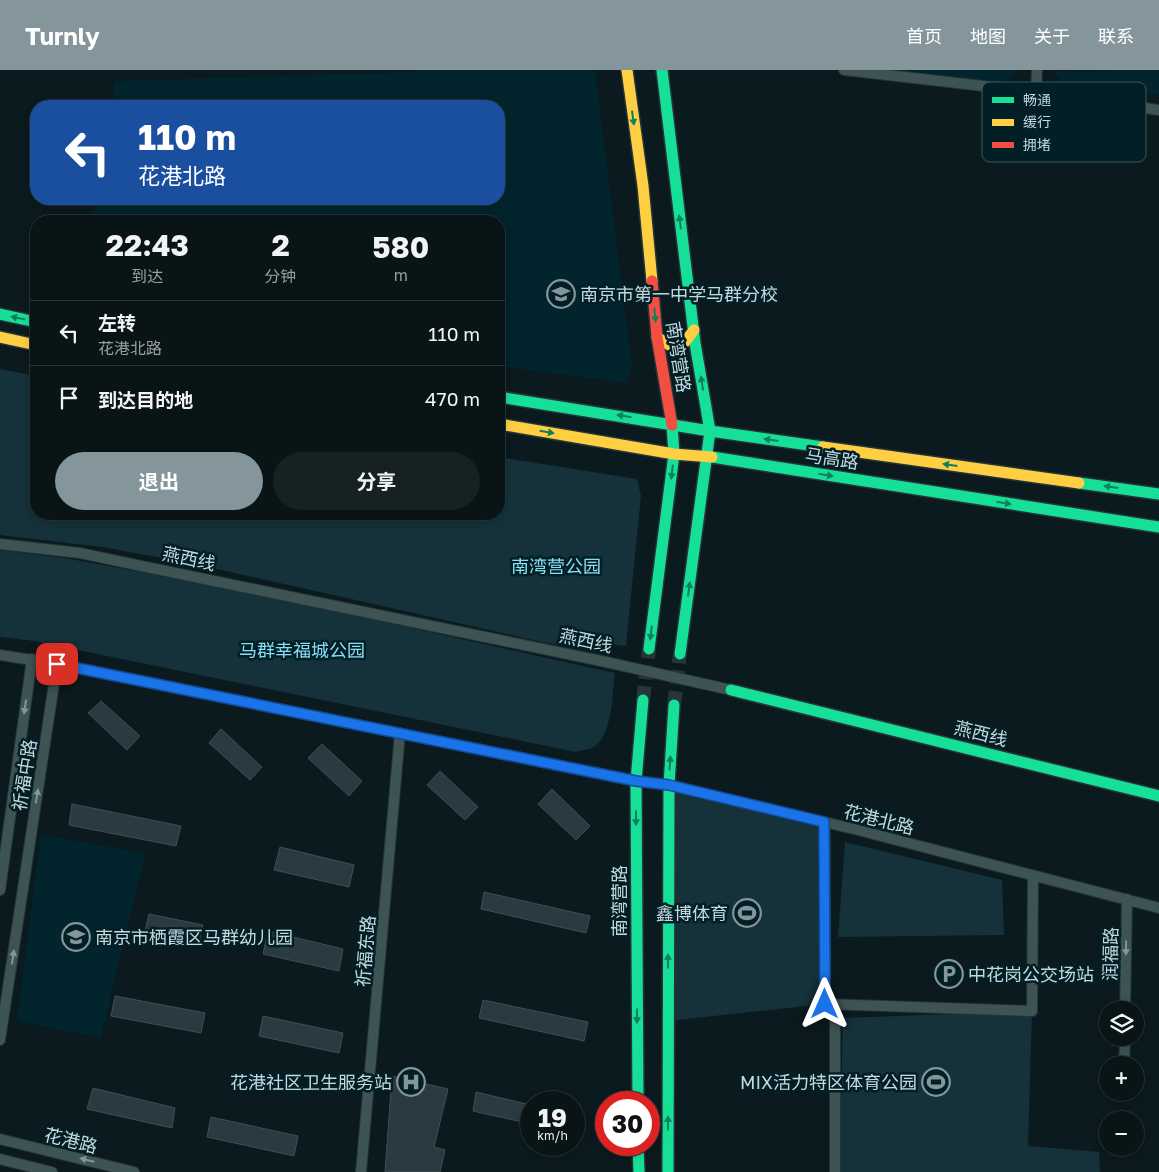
<!DOCTYPE html>
<html lang="zh">
<head>
<meta charset="utf-8">
<style>
  body { margin:0; font-family:"Golos Text","Noto Sans SC",sans-serif; background:#162123; color:#f1f3f6; height:100vh; display:flex; flex-direction:column; font-size:19px; white-space:nowrap }
  * { box-sizing:border-box; margin:0 }
  p { font-size:16px; color:#989ea1 }
  .icon { flex:none; width:28px; height:28px; fill:none; stroke:currentColor; stroke-width:2; stroke-linecap:round; stroke-linejoin:round }
  .map { position:relative; flex:1; overflow:hidden }
  .side { position:absolute; left:30px; top:145px; width:475px; height:305px; display:flex; flex-direction:column; background:#081416; border-radius:20px; box-shadow:0 2px 8px #0003,0 0 0 1px #293335 }
  .side>* { flex:none }
  .guide { position:absolute; left:30px; top:30px; width:475px; height:105px; border-radius:20px; box-shadow:0 2px 8px #0003,0 0 0 1px #293335; background:#1a4fa0; color:#fff; overflow:hidden }
  .fabs { position:absolute; left:1099px; top:931px; display:grid; gap:10px }
  .fabs a { display:grid; place-items:center; width:45px; height:45px; border-radius:50%; background:#081416; box-shadow:0 2px 8px #0003,0 0 0 1px #293335; font-size:25px }
  .speed { position:absolute; left:520px; top:1021px; display:flex; gap:10px; font-size:25px; font-weight:700; text-align:center }
  .speed>* { display:grid; place-content:center; width:65px; height:65px; border-radius:50%; background:#081416; box-shadow:0 2px 8px #0003,0 0 0 1px #293335; line-height:1 }
  .speed small { font-size:12px; font-weight:400 }
  .speed .limit { border:8px solid #d22; background:#fff; color:#111 }
  .pin { position:absolute; display:grid; place-items:center; width:42px; height:42px; color:#fff; margin:-21px; border-radius:10px; box-shadow:0 2px 8px #0006 }
  .me { position:absolute; width:55px; margin:-28px; rotate:0deg; stroke-linejoin:round; filter:drop-shadow(0 0 4px #0008) }
  .turn { display:flex; align-items:center; gap:18px; height:105px; padding:0 25px; font-size:22px }
  .turn .icon { width:65px; height:65px; stroke-width:2.5 }
  .turn b { display:block; font-size:35px; line-height:42px }
  .eta { display:flex; justify-content:space-evenly; align-items:center; height:85px; text-align:center }
  .eta b { font-size:30px; font-weight:700; line-height:35px }
  .action { display:flex; gap:10px; margin-top:auto; padding:10px 25px }
  .action a { flex:1; height:58px; border-radius:30px; background:#84969b; color:#fff; font-size:20px; font-weight:700; line-height:58px; text-align:center }
  .action a+a { background:#162123; color:#f1f3f6 }
  ul { padding:0; list-style:none }
  li { display:flex; align-items:center; gap:15px; height:65px; padding:0 25px; border-top:1px solid #293335 }
  li div { flex:1 }
  li b { display:block; font-size:19px }
  li em { font-style:normal }
  header { display:flex; align-items:center; gap:30px; box-sizing:border-box; height:70px; padding:0 25px; background:#84969b; color:#fff }
  header strong { font-size:24px }
  nav { display:flex; gap:28px; margin-inline-start:auto; font-size:18px }
  .map>svg:first-child { display:block }
</style>
</head>
<body>
<header>
<strong>Turnly</strong>
<nav><a>首页</a><a>地图</a><a>关于</a><a>联系</a></nav>
</header>
<div class="map">
<svg width="1159" height="1102" viewBox="0 0 1159 1102">
  <rect width="100%" height="100%" fill="#0b1a1e"/>
  <path fill="#01242d" d="M418 0H595L632 296 626 313 499 296V151H91L95 129H499V36H111L115 11 415 2Z
    M896 0H1017L1007 14 896 1Z
    M1159 0V25L1061 11 1052 1Z
    M41 764 145 784 101 968 17 951Z"/>
  <path fill="#153139" d="M0 299 36 306V444H499V387L637 409 641 426 626 576 601 573 600 582 542 572 190 493 102 477 0 465Z
    M0 480 65 488 152 504 358 546 615 603C612 624 613 667 592 678 588 680 581 680 576 682L34 571 0 567Z
    M669 715 825 752V934L668 951Z
    M845 772 1002 810 1004 865 838 867Z
    M1032 941 1028 1076 1099 1082 1100 1102H839L843 948Z"/>
  <path fill="#2a3a41" stroke="#414d53" d="M101 631 140 666 127 680 88 643Z
    M221 659 262 697 250 710 209 673Z
    M322 674 362 711 349 726 308 688Z
    M440 701 478 737 465 750 427 715Z
    M552 719 590 756 576 770 538 734Z
    M72 734 181 756 176 776 69 755Z
    M280 777 354 795 349 817 274 800Z
    M484 822 590 846 586 863 481 839Z
    M149 844 203 855 199 872 145 861Z
    M268 861 343 879 339 901 263 884Z
    M115 926 205 943 201 963 111 946Z
    M483 930 588 952 584 971 479 948Z
    M263 946 343 963 339 983 259 966Z
    M392 1006 448 1019 434 1077 445 1080 440 1102H385Z
    M93 1018 175 1038 172 1058 87 1039Z
    M476 1022 531 1035V1054L473 1041Z
    M574 1046 579 1047 578 1064 574 1063Z
    M211 1047 298 1066 294 1086 207 1067Z"/>
  <g fill="none" stroke-linecap="round" stroke-linejoin="round">
    <path stroke="#27363b" stroke-width="14" stroke-dasharray="14 7" stroke-linecap="butt" d="M643 630 649 579
      M674 635 680 584"/>
    <defs>
      <path id="street" d="M844 0 1036 22 1159 40
        M1036 22 1037 0
        M0 474 80 483 132 494 606 592 731 620
        M0 585 57 594 636 711 669 715 858 760 1159 838
        M825 752V934L1032 941 1033 805
        M0 820 32 589
        M835 934V1102
        M1125 940 1127 829
        M0 970 57 594
        M1124 995 1125 968
        M1124 1024V1022
        M0 1069 134 1102
        M0 1089 52 1102
        M361 1102 400 663"/>
      <path id="fast" d="M662 0 695 273 710 361 680 584
        M0 244 36 252
        M499 327 710 361 823 377
        M712 387 1159 457
        M1079 413 1159 424
        M649 579 674 384 672 355
        M731 620 1159 726
        M638 1032 636 711 643 630
        M638 1075 639 1102
        M668 1102 669 715 674 635"/>
      <path id="slow" d="M627 0 643 116 652 211
        M0 267 36 275
        M657 267 669 275 678 277 685 272 694 260
        M499 354 674 384 712 387
        M823 377 1079 413"/>
      <path id="jam" d="M652 211 657 267 672 355"/>
    </defs>
    <use href="#street" stroke="#273437" stroke-width="12"/>
    <use href="#fast" stroke="#273437" stroke-width="14"/>
    <use href="#slow" stroke="#273437" stroke-width="14"/>
    <use href="#jam" stroke="#273437" stroke-width="14"/>
    <use href="#street" stroke="#3e5354" stroke-width="10"/>
    <use href="#fast" stroke="#16e098" stroke-width="11"/>
    <use href="#slow" stroke="#ffcf43" stroke-width="11"/>
    <use href="#jam" stroke="#f24e42" stroke-width="11"/>
  </g>
  <defs><path id="oneway-solid" d="M-6-.8H1V-3.2L6.5 0L1 3.2V.8H-6Z" transform="scale(1.25)"/></defs>
  <g fill="#0c805f">
    <use href="#oneway-solid" transform="translate(633 48) rotate(82)"/>
    <use href="#oneway-solid" transform="translate(680 152) rotate(-97)"/>
    <use href="#oneway-solid" transform="translate(655 245) rotate(85)"/>
    <use href="#oneway-solid" transform="translate(18 248) rotate(-168)"/>
    <use href="#oneway-solid" transform="translate(702 313) rotate(-99)"/>
    <use href="#oneway-solid" transform="translate(624 346) rotate(-171)"/>
    <use href="#oneway-solid" transform="translate(547 362) rotate(10)"/>
    <use href="#oneway-solid" transform="translate(771 370) rotate(-172)"/>
    <use href="#oneway-solid" transform="translate(950 395) rotate(-172)"/>
    <use href="#oneway-solid" transform="translate(672 402) rotate(97)"/>
    <use href="#oneway-solid" transform="translate(826 405) rotate(9)"/>
    <use href="#oneway-solid" transform="translate(1111 417) rotate(-172)"/>
    <use href="#oneway-solid" transform="translate(1004 433) rotate(9)"/>
    <use href="#oneway-solid" transform="translate(689 519) rotate(-82)"/>
    <use href="#oneway-solid" transform="translate(651 563) rotate(97)"/>
    <use href="#oneway-solid" transform="translate(670 693) rotate(-86)"/>
    <use href="#oneway-solid" transform="translate(636 748) rotate(90)"/>
    <use href="#oneway-solid" transform="translate(668 891) rotate(-90)"/>
    <use href="#oneway-solid" transform="translate(637 946) rotate(90)"/>
    <use href="#oneway-solid" transform="translate(668 1053) rotate(-90)"/>
  </g>
  <g fill="#829699">
    <use href="#oneway-solid" transform="translate(25 637) rotate(98)"/>
    <use href="#oneway-solid" transform="translate(37 726) rotate(-81)"/>
    <use href="#oneway-solid" transform="translate(1126 878) rotate(91)"/>
    <use href="#oneway-solid" transform="translate(13 887) rotate(-81)"/>
    <use href="#oneway-solid" transform="translate(87 1090) rotate(-166)"/>
  </g>
  <g fill="none" stroke-linecap="round" stroke-linejoin="round">
    <defs>
      <path id="route" d="M57 594 636 711 669 715 824 752 825 934"/>
    </defs>
    <use href="#route" stroke="#114b97" stroke-width="12"/>
    <use href="#route" stroke="#1a73e8" stroke-width="9"/>
  </g>
  <defs>
    <symbol id="school-ring" viewBox="-11 -11 22 22"><circle r="9.5" fill="#031f26" stroke="#84969b" stroke-width="1.5"/><path d="M0-5L7-2L0 1L-7-2ZM-4 1L0 2.5L4 1V4Q0 6-4 4Z" fill="#84969b"/></symbol>
    <symbol id="stadium-ring" viewBox="-11 -11 22 22"><circle r="9.5" fill="#031f26" stroke="#84969b" stroke-width="1.5"/><path d="M0-5a6.5 5 0 1 0 0 10a6.5 5 0 1 0 0-10ZM-3.5-1.8h7v3.6h-7Z" fill="#84969b"/></symbol>
    <symbol id="parking-ring" viewBox="-11 -11 22 22"><circle r="9.5" fill="#031f26" stroke="#84969b" stroke-width="1.5"/><path d="M-3.5-5.5H1a3.5 3.5 0 0 1 0 7H-1V5.5H-3.5ZM-1-3.4V-.6H.8a1.4 1.4 0 0 0 0-2.8Z" fill="#84969b"/></symbol>
    <symbol id="hospital-ring" viewBox="-11 -11 22 22"><circle r="9.5" fill="#031f26" stroke="#84969b" stroke-width="1.5"/><path d="M-5-5h3v3.5h4V-5h3V5h-3V1.5h-4V5h-3Z" fill="#84969b"/></symbol>
  </defs>
  <g fill-rule="evenodd">
    <use href="#school-ring" x="545" y="208" width="32" height="32"/>
    <use href="#stadium-ring" x="731" y="827" width="32" height="32"/>
    <use href="#school-ring" x="60" y="851" width="32" height="32"/>
    <use href="#parking-ring" x="933" y="888" width="32" height="32"/>
    <use href="#hospital-ring" x="395" y="996" width="32" height="32"/>
    <use href="#stadium-ring" x="920" y="996" width="32" height="32"/>
  </g>
  <g text-anchor="middle" dominant-baseline="central" stroke-width="5" stroke-linejoin="round" paint-order="stroke">
    <g font-size="18" fill="#c5d8de" stroke="#031f26" text-anchor="start">
      <text x="580" y="224">南京市第一中学马群分校</text>
      <text x="728" y="843" text-anchor="end">鑫博体育</text>
      <text x="95" y="867">南京市栖霞区马群幼儿园</text>
      <text x="968" y="904">中花岗公交场站</text>
      <text x="392" y="1012" text-anchor="end">花港社区卫生服务站</text>
      <text x="917" y="1012" text-anchor="end">MIX活力特区体育公园</text>
    </g>
    <g font-size="18" fill="#c5d8de" stroke="#031f26">
      <text transform="translate(679 287) rotate(81)">南湾营路</text>
      <text transform="translate(832 388) rotate(9)">马高路</text>
      <text transform="translate(189 488) rotate(12)">燕西线</text>
      <text transform="translate(586 570) rotate(12)">燕西线</text>
      <text transform="translate(981 663) rotate(14)">燕西线</text>
      <text transform="translate(24 705) rotate(-81)">祈福中路</text>
      <text transform="translate(879 749) rotate(14)">花港北路</text>
      <text transform="translate(619 831) rotate(-90)">南湾营路</text>
      <text transform="translate(365 881) rotate(-85)">祈福东路</text>
      <text transform="translate(1110 884) rotate(-89)">润福路</text>
      <text transform="translate(71 1070) rotate(14)">花港路</text>
    </g>
    <g font-size="18" fill="#89def7" stroke="#031f26">
      <text x="556" y="496">南湾营公园</text>
      <text x="302" y="580">马群幸福城公园</text>
    </g>
  </g>
  <rect x="982" y="12" width="164" height="80" rx="8" fill="#031f26" stroke="#3d565d" stroke-width="1"/>
  <rect x="992" y="27" width="22" height="6" fill="#16e098"/>
  <rect x="992" y="49" width="22" height="7" fill="#ffcf43"/>
  <rect x="992" y="72" width="22" height="6" fill="#f24e42"/>
  <g font-size="14" fill="#c5d8de">
    <text x="1023" y="35">畅通</text>
    <text x="1023" y="57">缓行</text>
    <text x="1023" y="80">拥堵</text>
  </g>
</svg>
<div class="fabs">
<a><svg class="icon" aria-label="layers" viewBox="0 0 24 24"><path d="M12 4l9 5-9 5-9-5zM3 14l9 5 9-5"/></svg></a>
<a>+</a>
<a>−</a>
</div>
<div class="speed"><div>19<small>km/h</small></div><div class="limit">30</div></div>
<div class="pin" style="left:57px;top:594px;background:#d93025"><svg class="icon" aria-label="arrive" viewBox="0 0 24 24"><path d="M6 21V4h12l-3 4 3 4H6"/></svg></div>
<svg class="me" style="left:825px;top:934px" viewBox="-20 -20 40 40"><path d="M0-17L14 15 0 8-14 15z" fill="#1a73e8" stroke="#fff" stroke-width="4"/></svg>
<div class="guide">
<div class="turn"><svg class="icon" aria-label="left" viewBox="0 0 24 24"><path d="M17 20v-9H6M10 6l-5 5 5 5"/></svg><div><b>110 m</b>花港北路</div></div>
</div>
<section class="side">
<div class="eta">
<div><b>22:43</b><p>到达</p></div>
<div><b>2</b><p>分钟</p></div>
<div><b>580</b><p>m</p></div>
</div>
<ul>
<li><svg class="icon" aria-label="left" viewBox="0 0 24 24"><path d="M17 20v-9H6M10 6l-5 5 5 5"/></svg><div><b>左转</b><p>花港北路</p></div><em>110 m</em></li>
<li><svg class="icon" aria-label="arrive" viewBox="0 0 24 24"><path d="M6 21V4h12l-3 4 3 4H6"/></svg><div><b>到达目的地</b></div><em>470 m</em></li>
</ul>
<div class="action"><a>退出</a><a>分享</a></div>
</section>
</div>
</body>
</html>
